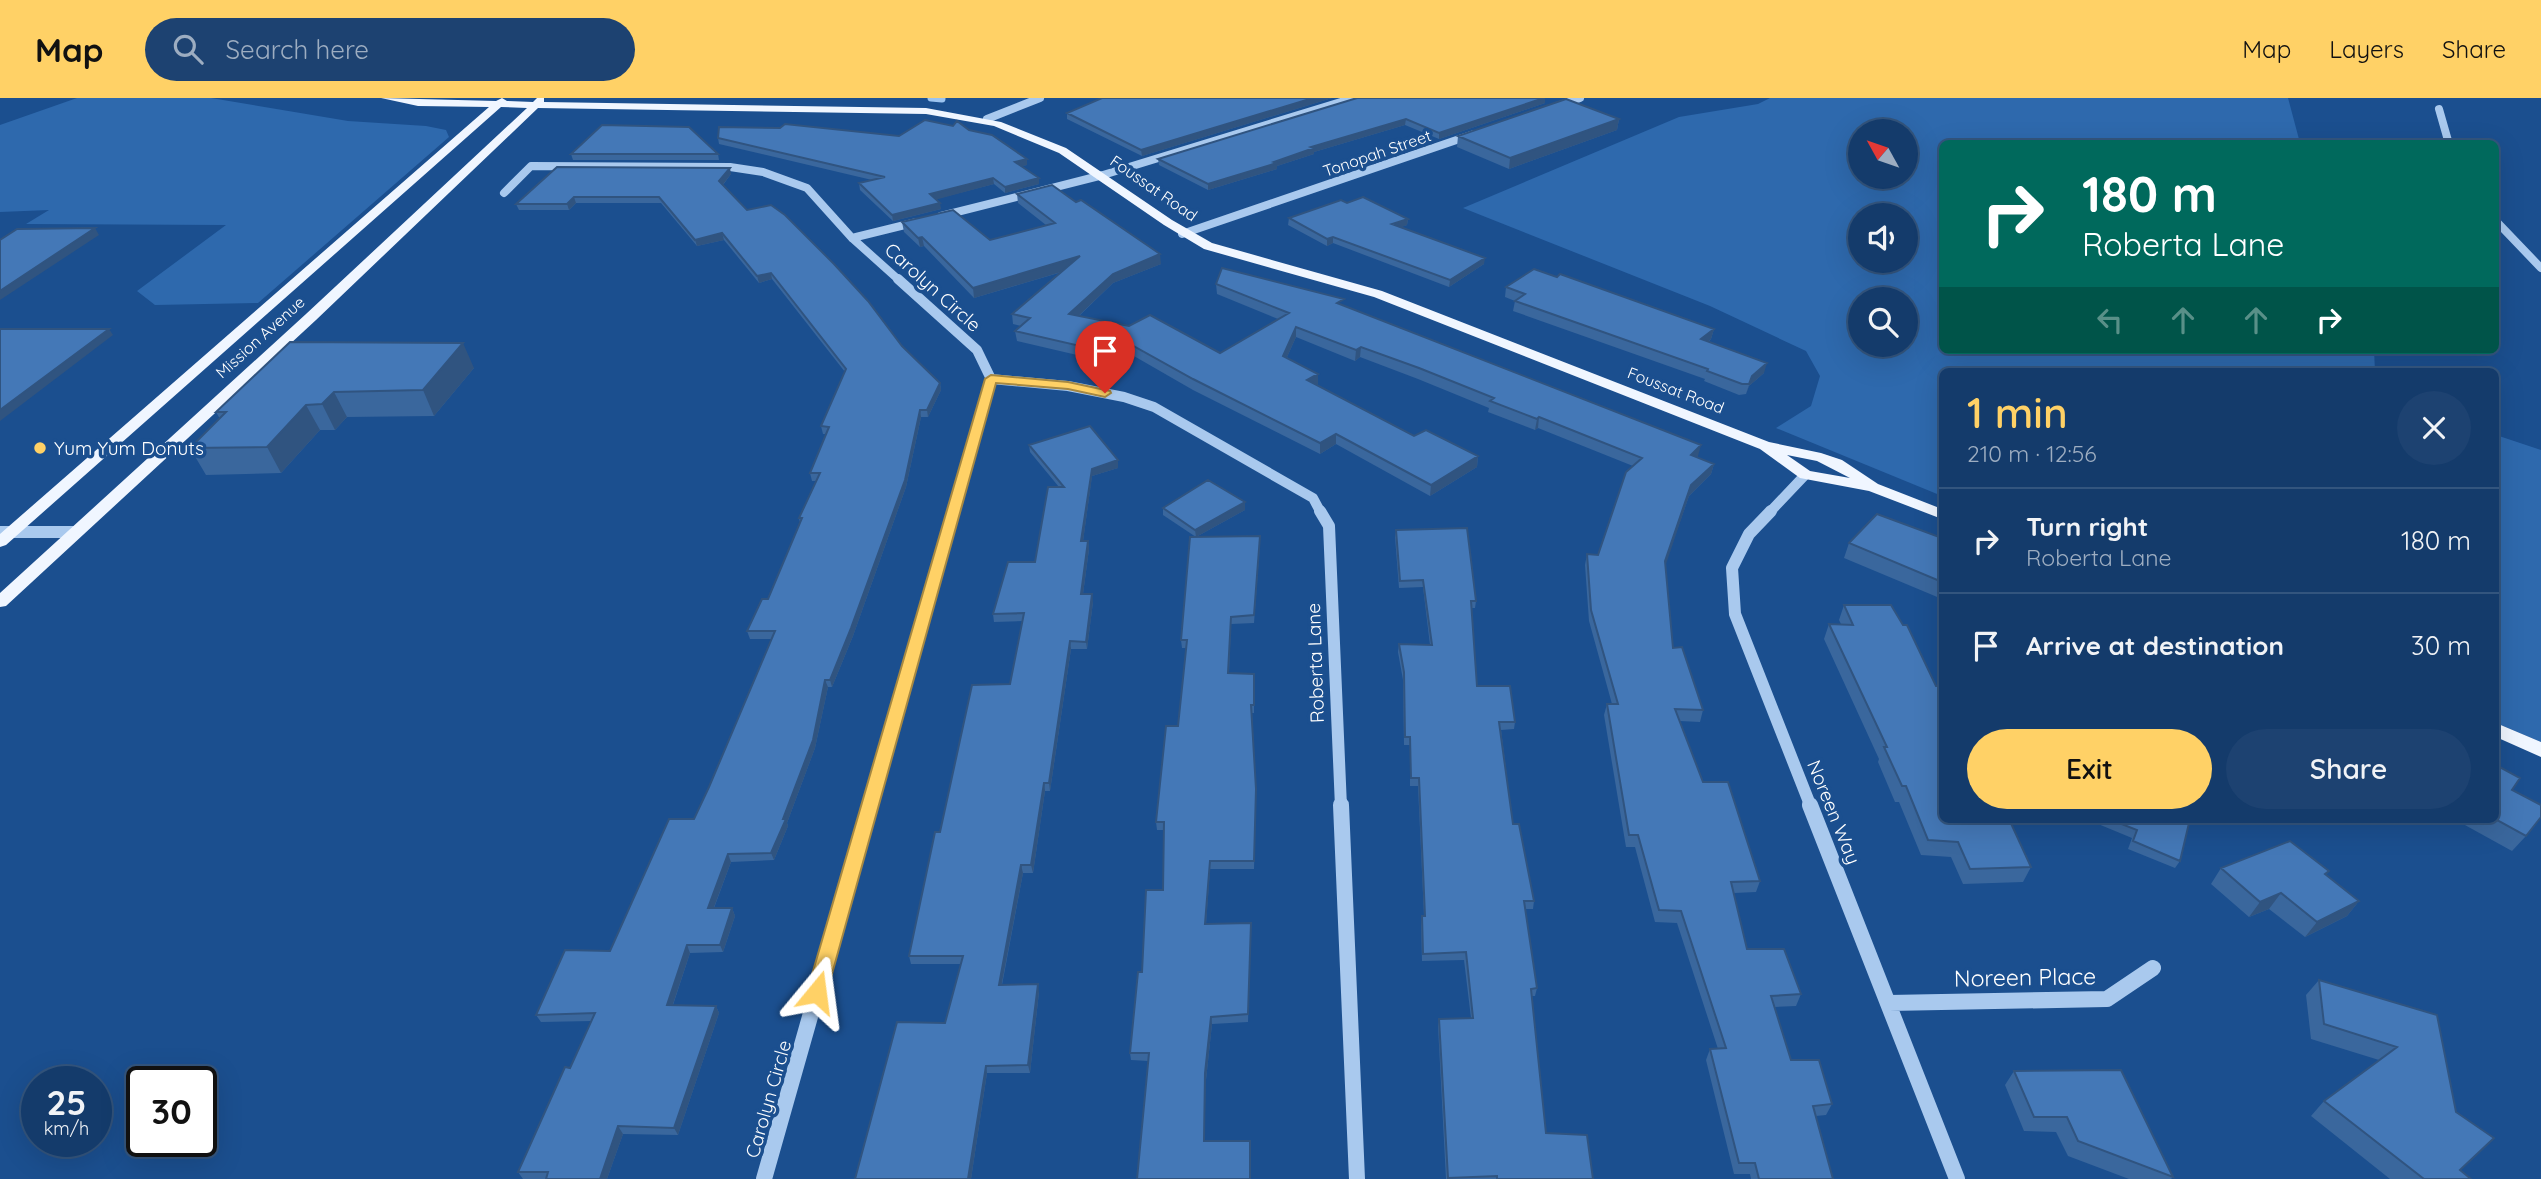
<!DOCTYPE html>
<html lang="en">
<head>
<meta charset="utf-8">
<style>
  body { margin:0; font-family:Quicksand,sans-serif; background:#1d4271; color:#f1f3f6; height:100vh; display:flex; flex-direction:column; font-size:26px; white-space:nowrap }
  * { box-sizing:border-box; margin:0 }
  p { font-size:23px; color:#9dadc1 }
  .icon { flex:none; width:38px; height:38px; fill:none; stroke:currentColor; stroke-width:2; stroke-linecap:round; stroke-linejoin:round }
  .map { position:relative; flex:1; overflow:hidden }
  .sheet { position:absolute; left:1939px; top:270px; width:560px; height:455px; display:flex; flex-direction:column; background:#143b6b; border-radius:10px; box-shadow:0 7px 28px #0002,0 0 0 2px #33557e }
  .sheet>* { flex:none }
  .guide { position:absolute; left:1939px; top:42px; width:560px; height:214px; border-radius:10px; box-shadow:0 7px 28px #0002,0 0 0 2px #33557e; background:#00695c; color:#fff; overflow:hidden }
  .needle { width:46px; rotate:310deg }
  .controls { position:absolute; left:1848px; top:21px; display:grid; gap:14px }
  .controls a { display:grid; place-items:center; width:70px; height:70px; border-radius:50%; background:#143b6b; box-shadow:0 7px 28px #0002,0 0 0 2px #33557e; font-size:35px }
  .speed { position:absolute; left:21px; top:968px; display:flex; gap:14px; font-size:35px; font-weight:700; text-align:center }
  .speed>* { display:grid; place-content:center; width:91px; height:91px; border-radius:50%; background:#143b6b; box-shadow:0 7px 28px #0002,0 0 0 2px #33557e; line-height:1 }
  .speed small { font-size:18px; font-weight:400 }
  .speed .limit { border:4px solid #111; border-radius:10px; background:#fff; color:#111 }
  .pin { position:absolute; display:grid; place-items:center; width:60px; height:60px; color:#fff; margin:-72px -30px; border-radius:50% 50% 50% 0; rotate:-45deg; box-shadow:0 0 7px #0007 }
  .pin .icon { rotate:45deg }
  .me { position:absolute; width:77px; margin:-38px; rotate:16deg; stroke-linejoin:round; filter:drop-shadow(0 0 5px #0008) }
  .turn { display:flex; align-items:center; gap:24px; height:147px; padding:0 28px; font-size:32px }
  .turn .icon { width:91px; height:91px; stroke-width:2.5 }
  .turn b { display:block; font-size:49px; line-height:60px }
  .lanes { display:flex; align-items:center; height:66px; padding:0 28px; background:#0003; justify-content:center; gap:35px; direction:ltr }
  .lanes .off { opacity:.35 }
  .round { display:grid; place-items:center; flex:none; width:74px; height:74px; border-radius:37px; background:#1d4271 }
  .overview { display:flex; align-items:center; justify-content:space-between; height:119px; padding:0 28px }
  h1 { font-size:42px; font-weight:600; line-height:52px; color:#ffd166 }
  .primary-button { display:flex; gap:14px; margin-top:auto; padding:14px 28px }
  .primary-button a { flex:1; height:80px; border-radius:42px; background:#ffd166; color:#111; font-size:28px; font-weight:600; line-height:80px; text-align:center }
  .primary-button a+a { background:#1d4271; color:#f1f3f6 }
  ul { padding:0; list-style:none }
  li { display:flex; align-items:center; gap:21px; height:105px; padding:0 28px; border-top:2px solid #33557e }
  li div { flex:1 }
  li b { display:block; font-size:26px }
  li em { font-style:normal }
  header { display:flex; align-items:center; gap:42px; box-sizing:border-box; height:98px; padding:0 35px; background:#ffd166; color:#111 }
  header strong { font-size:33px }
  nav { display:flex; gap:38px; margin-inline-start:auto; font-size:24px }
  .search { width:490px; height:63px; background:#1d4271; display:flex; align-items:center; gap:18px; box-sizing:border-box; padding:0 24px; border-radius:38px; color:#9dadc1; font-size:26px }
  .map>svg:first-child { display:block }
</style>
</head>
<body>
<header>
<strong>Map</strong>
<div class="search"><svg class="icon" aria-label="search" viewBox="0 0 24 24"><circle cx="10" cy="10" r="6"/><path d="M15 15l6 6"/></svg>Search here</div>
<nav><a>Map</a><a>Layers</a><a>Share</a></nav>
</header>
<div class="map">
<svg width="2541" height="1081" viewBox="0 0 2541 1081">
  <rect width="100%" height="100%" fill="#1b4f8f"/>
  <path fill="#2e69ad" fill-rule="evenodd" d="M77 0H211L348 23 426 28 446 32 449 39 258 205 155 207 137 193 226 127 26 126 49 112 0 114V27Z
    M1770 0H2288L2300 45 1942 46V252H2374L2375 273H1942V398L1776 330 1811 308 1820 278 1806 253 1710 208 1463 110 1679 19 1758 6ZM1860 33H1906V79H1860ZM1860 117H1906V163H1860ZM1860 201H1906V247H1860Z
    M2496 337 2541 352V644L2496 625Z"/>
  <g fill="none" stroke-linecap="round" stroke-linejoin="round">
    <path stroke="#9cc4f0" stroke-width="7" d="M931 0 942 1"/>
    <path stroke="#a9c9ee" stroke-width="8" d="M1557 8 1580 0
      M2439 11 2449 46
      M987 21 1040 0
      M504 95 531 68 730 69 763 74 807 90 852 140 900 183
      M941 118 1103 77 1354 0
      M2496 123 2541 170
      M1182 136 1474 36
      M852 140 917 124"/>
    <path stroke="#a9c9ee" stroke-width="10" d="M898 181 977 252 991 281 953 415
      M991 281 1068 288 1124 299 1154 309 1313 400 1321 415
      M1769 415 1805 377"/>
    <path stroke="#a9c9ee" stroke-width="12" d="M1320 413 1329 428 1341 709
      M1771 413 1749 436 1732 470 1735 516 1811 709
      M0 434H75
      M870 709 954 413"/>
    <path stroke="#a9c9ee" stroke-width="16" d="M1341 707 1357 1081
      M1810 707 1957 1081
      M1889 905 2107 901 2153 870
      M764 1081 870 707"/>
    <path fill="#f0f6ff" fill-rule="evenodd" d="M381 0 496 3 502 0 507 3 533 4 537 0H544V4L926 10 1001 24 1066 50 1172 122 1212 145 1382 193 1769 344 1821 355 1842 362 1878 386 1942 411V421L1869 393 1800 380 1760 351 1374 199 1204 151 1164 127 1059 55 994 28 926 16 538 10 316 222 6 508 0 509V495L306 216 527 10 501 9 6 447 0 449V436L489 9 418 8ZM1787 357 1817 363 1850 380 1810 373Z
      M2496 625 2541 644V659L2496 639Z"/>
  </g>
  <path fill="#3a679d" d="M1102 0H1332L1142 58 1067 21V15Z
    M1357 0 1545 5 1439 41 1405 27 1314 54V56L1277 68V71L1208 92 1159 67 1158 61Z
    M1619 21 1617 32 1509 71 1457 49 1458 38Z
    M969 32 1027 67 1021 68 1039 86 1005 95 994 86 936 101 941 111 893 123 860 92 859 85 872 82 719 46 718 40 899 38Z
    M571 56H718L719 62H573Z
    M731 76 723 87 747 112 902 248 940 285 941 292 928 319H921L906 389 853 538 832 589H828L815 650 787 725 788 728 774 762 731 764 714 810H732L735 818 723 854 690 855 673 907 716 908 719 915 678 1037 623 1036 607 1081H523L518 1074 570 970 592 923 541 924 536 917 610 853 694 721 709 689 772 541H750L747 533 768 501 800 425 799 420 816 383H812L810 375 826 336H823L821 328 845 274 772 181 759 185 724 142 697 148 661 105H576L569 112H519L516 106Z
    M1017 96 1161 166 1113 185 1079 218 1220 255 1278 221 1217 196 1216 186 1343 207 1698 358 1697 359 1714 366 1711 376 1689 398 1665 466 1673 550 1703 612 1700 624 1680 623 1703 684 1760 783 1756 794 1734 795 1747 851 1801 896 1796 908 1775 909 1791 962 1832 1006 1826 1017 1816 1018 1833 1081H1751L1750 1076H1734L1706 962 1710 951H1718L1677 825 1655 824 1635 749H1626L1604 617 1607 606H1612L1589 523 1585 467 1587 456 1598 457 1633 368 1538 330 1535 332 1488 314 1489 310 1418 281 1360 259 1355 263 1296 239 1287 259 1318 286 1316 287 1414 338 1478 358 1477 369 1430 398 1336 346 1320 356 1193 292 1120 250 1107 264 1017 243 1015 233 1021 228 1013 226 1012 216 1062 174 974 200 924 148 920 149 904 134 902 124 990 142 1046 127 1018 105Z
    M1347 105 1408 121 1407 127 1401 129 1484 166 1449 189 1333 145 1327 148 1288 127 1289 120Z
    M1506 189 1714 231 1711 241 1708 244 1764 275 1749 288 1746 296 1739 297 1704 283 1705 281 1513 213 1515 203 1505 199Z
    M474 270 434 318 347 319 335 332H320L281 375 206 377 190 350 220 321 216 314Z
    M1029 347 1118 362V370L1092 378 1083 443H1088L1089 451 1083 496 1093 504 1087 551H1071L1050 693H1045L1033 775H1023L1002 887 1039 894 1030 975H987L971 1081H855L945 925 961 866H911L909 858 940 734 1010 586 1023 523 994 524 993 516 1035 464 1059 389 1030 354Z
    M1245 404V412L1196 439 1163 417V410Z
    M1396 432 1476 503 1475 510H1471L1477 588 1515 624 1514 631 1501 632 1513 726 1534 803 1533 811H1525L1537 890 1535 898H1531L1546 1035 1593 1081H1446L1438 928 1439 921 1471 920 1464 862 1422 863 1421 826 1422 818H1424L1418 688H1410V647H1404L1403 582 1398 554 1399 546 1430 547 1423 489 1399 490 1395 439Z
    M1942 440V501L1844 460 1849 445Z
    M1260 445 1254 525 1231 526 1229 575 1254 576V615H1252L1256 691 1254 771H1210L1206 826 1251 825 1248 924 1212 926 1206 982 1137 1081 1148 963 1131 962 1130 955 1142 874 1163 792 1164 732H1157L1156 724 1178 628 1186 550H1182L1181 542Z
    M1844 507 1936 588 2031 769 2023 784 1963 786 1951 759 1921 757 1899 704H1895L1878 664 1879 661 1824 541 1829 526H1841L1839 522Z
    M2496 667 2512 692 2526 738 2512 753 2454 721H2496Z
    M2086 721H2190L2180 763 2175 770 2128 751 2132 740Z
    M2221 770 2329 773 2326 777 2359 803 2347 818 2305 839 2269 811 2249 819 2211 786Z
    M2319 882 2437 917 2460 1072 2471 1081H2390L2311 1018 2324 1003 2379 962 2311 941 2306 897Z
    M2014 973 2173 1079 2171 1081H2129L2068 1058 2056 1034 2024 1033 2005 987Z"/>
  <path fill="#305480" d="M1313 0H1332L1142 58 1141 52Z
    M1545 0V5L1439 41V35Z
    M1406 21 1405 27 1314 54V56L1277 68V71L1208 92V86L1274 64 1311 49Z
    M1619 21 1617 32 1509 71 1510 60Z
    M1027 61V67L1015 70V64Z
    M730 70 731 76 721 89 719 83Z
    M993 80 994 86 931 103 930 96Z
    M1039 80V86L1005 95V89Z
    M574 99 576 105 569 112 567 106Z
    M940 105 941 111 893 123 892 117Z
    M1408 121 1407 127 1392 133V126Z
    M95 130 99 137 0 202V193Z
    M722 135 724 142 697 148 695 142Z
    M922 139 924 148 920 149 918 140Z
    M1333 139V145L1327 148V141Z
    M1160 156 1161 166 1113 185 1070 226 1069 216 1113 176Z
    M1080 158 1081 168 974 200 973 190Z
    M1485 160 1484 166 1449 189 1450 182Z
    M771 175 772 181 759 185 757 178Z
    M1296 229V239L1283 268V258Z
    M109 231 113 237 0 323V312Z
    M1714 231 1711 241 1699 251 1701 241Z
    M1119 240 1120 250 1107 264 1106 254Z
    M463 245 474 270 434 318 423 292Z
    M1361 249 1360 259 1355 263 1356 252Z
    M1767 265 1764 275 1749 288 1746 296 1752 278Z
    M1318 276V286L1307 293V282Z
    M940 285 941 292 928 319 927 312Z
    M334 294 347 319 335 332 322 306Z
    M306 307 320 332 281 375 267 349Z
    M920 312 921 319 906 389 853 538 832 589 830 582Z
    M1539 319 1538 330 1535 332 1537 321Z
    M1336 336V346L1320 356V345Z
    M1701 347 1698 358 1688 367 1691 357Z
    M1478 358 1477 369 1430 398 1431 387Z
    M1118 362V370L1092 378 1082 451 1081 443 1092 371Z
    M1714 366 1711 376 1689 398 1663 475 1665 463 1691 387Z
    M1245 404V412L1196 439 1195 432Z
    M1088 443 1089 451 1082 504 1081 496Z
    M1092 496 1093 504 1087 551 1086 544Z
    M1070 543 1071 551 1050 693 1049 685Z
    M825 582 828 589 815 650 787 725 788 728 774 762 771 755 783 721Z
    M1044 685 1045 693 1033 775 1031 767Z
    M728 756 731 764 711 817 708 810Z
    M1210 763V771L1205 834V826Z
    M1021 767 1023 775 1000 895 999 887Z
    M2281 795 2269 811 2249 819 2260 804Z
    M2359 803 2347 818 2305 839 2317 824Z
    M732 810 735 818 723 854 720 847Z
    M687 847 690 855 670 915 667 907Z
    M1038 886 1039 894 1030 975 1028 967Z
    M716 908 719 915 678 1037 674 1030Z
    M1211 919 1212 926 1206 982 1204 1051 1205 975Z
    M986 968 987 975 971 1081H968Z
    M618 1028 623 1036 607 1081H600Z"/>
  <path fill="#4478b7" stroke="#305480" stroke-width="2" d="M1102 0H1313L1141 52 1067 15Z
    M1357 0H1544L1439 35 1406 21 1311 49 1314 50 1274 64 1277 65 1208 86 1158 61Z
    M1566 1 1619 21 1510 60 1458 38Z
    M925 22 953 28 957 23 969 32 992 37 1027 61 1015 64 1039 80 1005 89 993 80 930 96 940 105 892 117 859 85 885 79 718 40 719 29 780 30 785 26 899 38Z
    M602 27 689 29 718 56H571Z
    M557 69 730 70 719 83 747 112 771 107 785 117 834 166 868 203 902 248 940 285 927 312H920L905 382 851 530 830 582H825L813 642 783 721H786L771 755 728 756 708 810H732L720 847H687L667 907 716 908 674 1030 618 1028 600 1081H546L548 1074H518L565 969 570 970 595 915 536 917 565 852 610 853 669 721H694L709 689 775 533H747L762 501H768L802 420H799L820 375H810L829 329 821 328 846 271 771 175 757 178 722 135 695 142 659 99H574L567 106H516Z
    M1052 87 1076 104 1081 102 1160 156 1113 176 1069 216 1129 228 1150 217 1220 255 1289 215 1216 186 1222 170 1344 201 1337 205 1701 347 1691 357 1714 366 1691 387 1665 463 1673 550 1682 549 1703 612 1675 611 1703 684H1728L1760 783 1731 784 1747 851H1784L1801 896 1771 898 1791 962H1819L1832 1006 1813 1008 1833 1081H1759L1755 1065H1739L1710 951 1726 950 1681 813 1659 812 1638 737H1629L1607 606H1618L1591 512 1587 456 1598 457 1626 374 1642 360 1539 319 1537 321 1490 303 1494 300 1419 270 1361 249 1356 252 1296 229 1283 258 1318 276 1307 282 1414 338 1426 332 1478 358 1431 387 1336 336 1320 345 1193 281 1119 240 1106 254 1015 233 1030 220 1012 216 1080 158 973 190 922 139 918 140 902 124 953 112 990 142 1055 125 1017 96Z
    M1363 99 1408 121 1392 126 1485 160 1450 182 1333 139 1327 141 1289 120 1341 102 1347 105Z
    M95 130 0 193V142L17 131Z
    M1534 171 1557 179 1560 176 1714 231 1701 241 1767 265 1752 278 1749 286H1742L1707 273 1708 271 1515 203 1525 196 1506 189Z
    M0 231H109L0 312Z
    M290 244 463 245 423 292 334 294 322 306 306 307 267 349 190 350 226 314H216Z
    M1090 328 1118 362 1092 371 1081 443H1088L1081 496H1092L1086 544 1070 543 1049 685H1044L1031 767H1021L999 887 1038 886 1028 967 986 968 968 1081H855L897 924 945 925 963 858H909L935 734H940L972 587 1010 586 1024 515 993 516 1008 464H1035L1048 389H1064L1029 347Z
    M1208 382 1245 404 1195 432 1163 410Z
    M1877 416 1942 440V484L1849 445Z
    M1467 430 1476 503H1471L1477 588H1510L1515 624H1499L1513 726H1519L1534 803H1524L1537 890 1531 891 1546 1035 1587 1037 1593 1081H1497V1078L1448 1080 1439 921 1473 920 1466 854 1423 856 1422 818H1425L1419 680H1411L1410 639H1405L1404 574 1399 546 1432 547 1423 482 1400 483 1396 432Z
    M1260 438 1254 517 1231 519 1228 575 1254 576V607H1251L1256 691 1254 763H1210L1205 826 1251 825 1248 916 1211 919 1205 975 1204 1043H1250V1081H1137L1149 955H1130L1138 874H1142L1146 792H1163L1164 724H1156L1166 628H1178L1187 542H1181L1190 439Z
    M1844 507H1891L1903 527H1907L1936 588H1942V721H2009L2031 769 1970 771 1958 744 1928 742 1906 688H1902L1884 649H1887L1829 526 1853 527Z
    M2496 667 2520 680 2512 692 2541 707V719L2526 738 2495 721Z
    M2109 721H2190L2180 763 2133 743 2137 732Z
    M2290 743 2329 773 2325 776 2359 803 2317 824 2281 795 2260 804 2221 770Z
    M2319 882 2437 917 2456 1014 2494 1040 2460 1072 2471 1081H2424L2324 1003 2397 949 2324 926Z
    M2121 972 2173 1079 2078 1043 2067 1019H2034L2014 973Z"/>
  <path fill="#ffd166" stroke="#a68842" stroke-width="2" d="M991 277 1068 284 1110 293 1111 295 1105 299 1068 291 996 285 827 894 824 900 817 903 810 900 807 894 985 281Z"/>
  <circle fill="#ffd166" stroke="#1b4f8f" stroke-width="2.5" cx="40" cy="350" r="7"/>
  <g text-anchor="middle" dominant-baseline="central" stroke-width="7" stroke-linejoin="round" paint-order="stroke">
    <g font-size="16" fill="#fff" stroke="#1b4f8f">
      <text transform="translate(1377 55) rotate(-19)">Tonopah Street</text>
      <text transform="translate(1154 90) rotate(35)">Foussat Road</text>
      <text transform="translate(260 239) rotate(-42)">Mission Avenue</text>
      <text transform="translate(1676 292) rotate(21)">Foussat Road</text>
    </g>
    <g font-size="19" fill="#fff" stroke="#1b4f8f">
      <text transform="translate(933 189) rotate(42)">Carolyn Circle</text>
      <text transform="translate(1315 565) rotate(-92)">Roberta Lane</text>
      <text transform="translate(1834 714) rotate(68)">Noreen Way</text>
      <text transform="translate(768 1001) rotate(-74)">Carolyn Circle</text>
    </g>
    <g font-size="19" fill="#fff" stroke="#1b4f8f" text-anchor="start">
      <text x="54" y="350">Yum Yum Donuts</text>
    </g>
    <g font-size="23" fill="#fff" stroke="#1b4f8f">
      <text transform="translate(2025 879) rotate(-1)">Noreen Place</text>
    </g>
  </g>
</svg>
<div class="controls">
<a><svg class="needle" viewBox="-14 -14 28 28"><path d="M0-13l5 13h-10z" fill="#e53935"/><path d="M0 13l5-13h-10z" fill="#9dadc1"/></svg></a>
<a><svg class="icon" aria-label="sound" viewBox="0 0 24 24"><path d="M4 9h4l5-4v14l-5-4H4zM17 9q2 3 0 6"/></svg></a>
<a><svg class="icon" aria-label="search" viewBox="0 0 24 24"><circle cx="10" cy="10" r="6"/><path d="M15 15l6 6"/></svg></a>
</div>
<div class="speed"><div>25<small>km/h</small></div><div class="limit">30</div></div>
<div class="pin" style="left:1105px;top:295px;background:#d93025"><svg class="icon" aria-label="arrive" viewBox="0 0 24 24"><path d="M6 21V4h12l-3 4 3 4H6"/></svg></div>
<svg class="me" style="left:817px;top:894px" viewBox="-20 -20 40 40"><path d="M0-17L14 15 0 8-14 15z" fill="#ffd166" stroke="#fff" stroke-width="4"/></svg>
<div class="guide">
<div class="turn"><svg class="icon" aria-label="right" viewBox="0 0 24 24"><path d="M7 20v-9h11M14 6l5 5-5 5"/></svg><div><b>180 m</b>Roberta Lane</div></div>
<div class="lanes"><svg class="icon off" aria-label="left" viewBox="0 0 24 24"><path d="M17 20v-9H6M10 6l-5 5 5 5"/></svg><svg class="icon off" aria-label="ahead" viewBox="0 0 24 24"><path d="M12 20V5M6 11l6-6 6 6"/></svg><svg class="icon off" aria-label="ahead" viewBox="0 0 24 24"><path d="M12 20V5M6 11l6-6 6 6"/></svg><svg class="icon" aria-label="right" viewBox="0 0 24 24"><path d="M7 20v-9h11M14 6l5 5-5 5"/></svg></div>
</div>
<section class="sheet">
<div class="overview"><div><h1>1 min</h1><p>210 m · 12:56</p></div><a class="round"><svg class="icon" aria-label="close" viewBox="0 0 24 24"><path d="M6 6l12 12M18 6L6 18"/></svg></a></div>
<ul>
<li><svg class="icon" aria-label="right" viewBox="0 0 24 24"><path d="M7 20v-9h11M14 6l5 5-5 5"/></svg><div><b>Turn right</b><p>Roberta Lane</p></div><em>180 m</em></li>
<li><svg class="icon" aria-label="arrive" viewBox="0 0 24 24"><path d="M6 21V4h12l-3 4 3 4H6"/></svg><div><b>Arrive at destination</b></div><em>30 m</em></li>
</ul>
<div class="primary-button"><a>Exit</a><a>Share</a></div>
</section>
</div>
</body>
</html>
